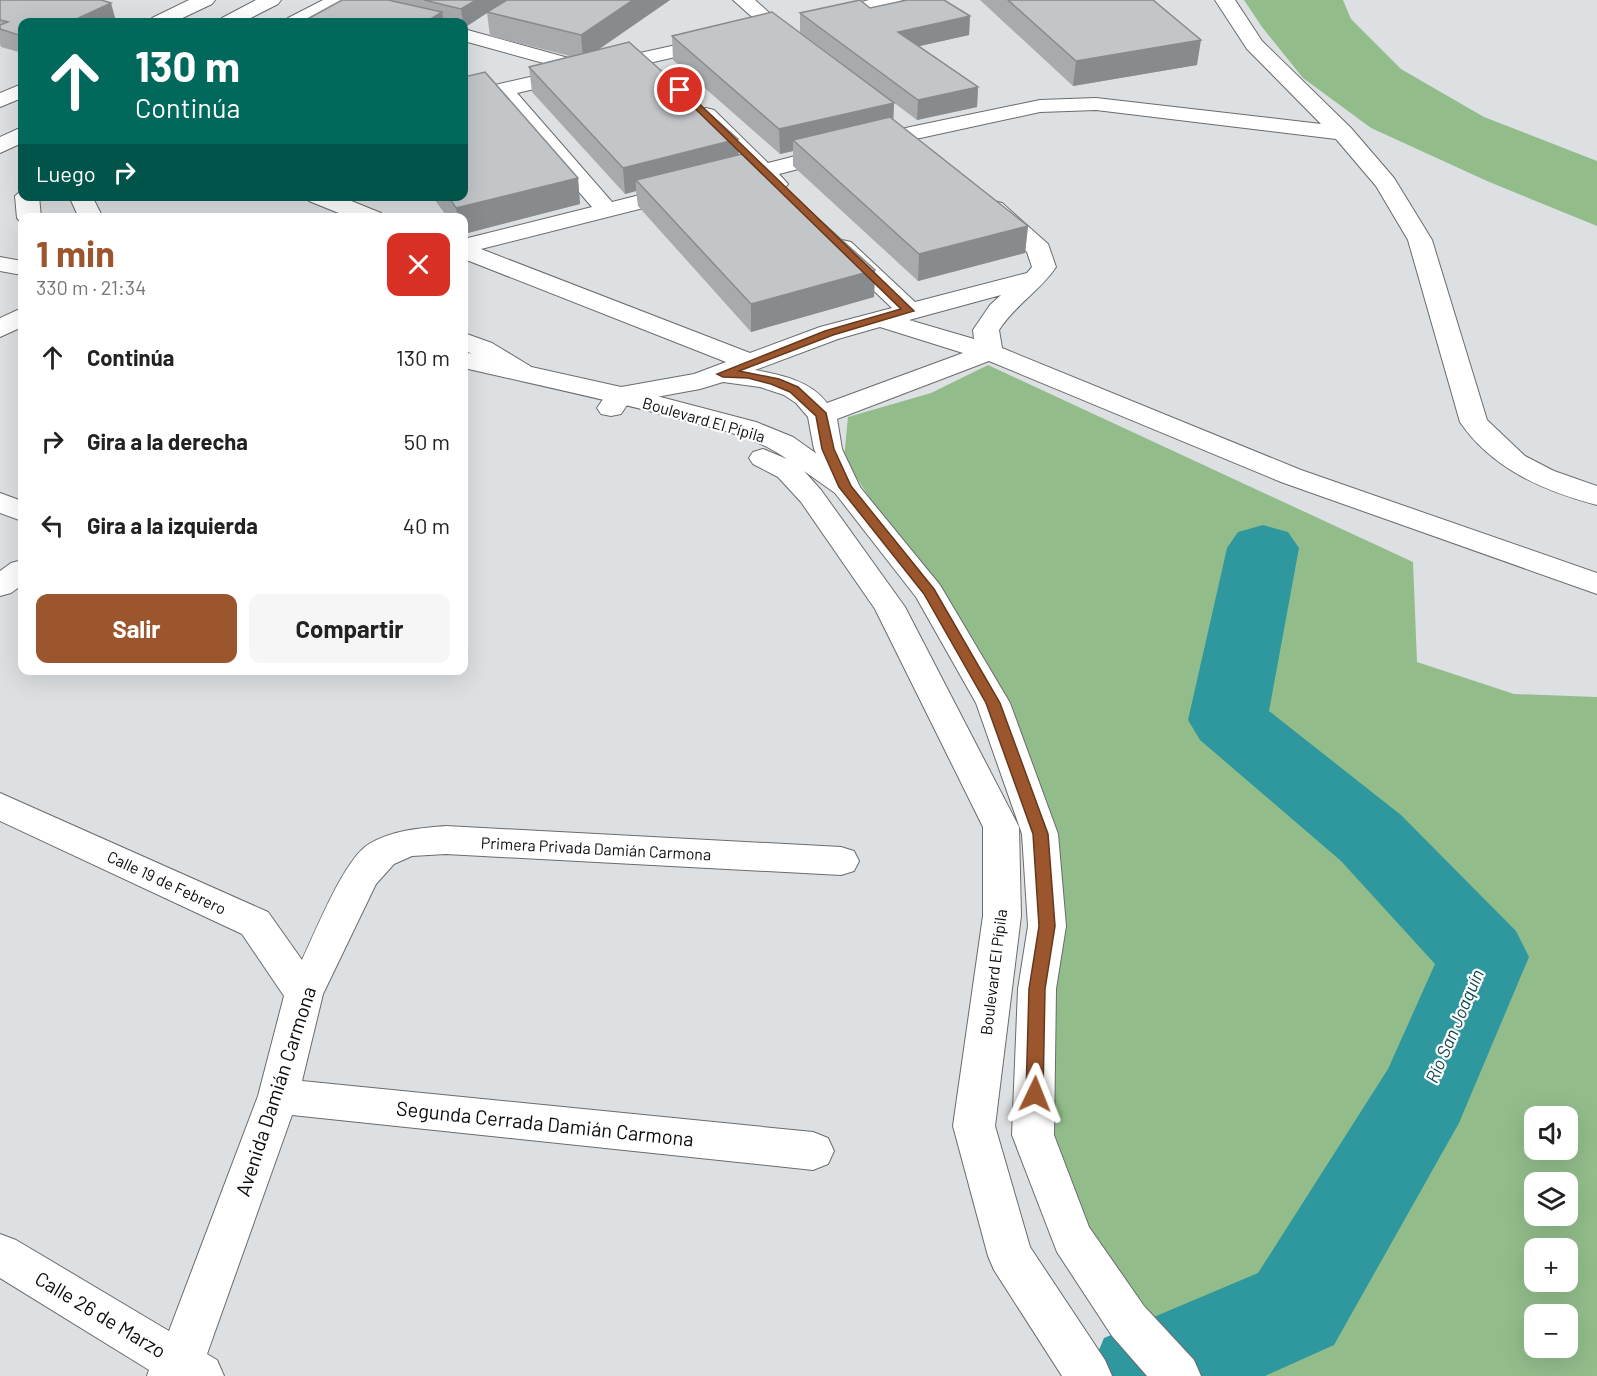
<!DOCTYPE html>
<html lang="es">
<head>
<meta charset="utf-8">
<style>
  body { margin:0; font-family:Barlow,sans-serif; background:#f6f6f6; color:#222; height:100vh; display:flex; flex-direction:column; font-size:22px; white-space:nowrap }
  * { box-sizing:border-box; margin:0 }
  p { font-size:20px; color:#767676 }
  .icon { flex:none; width:33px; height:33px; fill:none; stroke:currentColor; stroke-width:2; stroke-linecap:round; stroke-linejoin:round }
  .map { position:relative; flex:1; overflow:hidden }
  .drawer { position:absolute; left:18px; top:213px; width:450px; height:462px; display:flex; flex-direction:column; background:#fff; border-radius:12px; box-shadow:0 6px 24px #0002 }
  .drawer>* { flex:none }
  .hud { position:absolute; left:18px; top:18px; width:450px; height:183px; border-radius:12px; box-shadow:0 6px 24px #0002; background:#00695c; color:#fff; overflow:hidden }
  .controls { position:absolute; left:1524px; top:1106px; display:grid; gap:12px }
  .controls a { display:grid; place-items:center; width:54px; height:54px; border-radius:12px; background:#fff; box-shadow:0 6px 24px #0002; font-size:30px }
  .pin { position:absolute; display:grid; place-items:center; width:51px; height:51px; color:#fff; margin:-26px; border:3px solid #fff; border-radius:50%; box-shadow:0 2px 6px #0007 }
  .me { position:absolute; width:66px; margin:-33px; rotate:2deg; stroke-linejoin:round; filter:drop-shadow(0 0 4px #0008) }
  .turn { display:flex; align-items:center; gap:21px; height:126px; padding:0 18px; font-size:27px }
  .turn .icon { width:78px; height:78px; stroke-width:2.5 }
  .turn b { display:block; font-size:42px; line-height:51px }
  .then { display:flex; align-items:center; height:57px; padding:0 18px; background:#0003; gap:12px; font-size:22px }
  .round { display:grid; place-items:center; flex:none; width:63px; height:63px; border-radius:12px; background:#f6f6f6 }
  .summary { display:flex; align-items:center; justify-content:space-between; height:102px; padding:0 18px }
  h1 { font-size:36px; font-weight:700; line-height:45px; color:#9c562d }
  .primary-button { display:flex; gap:12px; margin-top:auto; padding:12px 18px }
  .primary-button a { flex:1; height:69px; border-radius:12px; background:#9c562d; color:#fff; font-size:24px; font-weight:700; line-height:69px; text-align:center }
  .primary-button a+a { background:#f6f6f6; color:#222 }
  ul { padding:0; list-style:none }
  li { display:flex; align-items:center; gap:18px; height:84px; padding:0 18px }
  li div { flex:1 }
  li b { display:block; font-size:22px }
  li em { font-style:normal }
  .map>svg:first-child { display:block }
</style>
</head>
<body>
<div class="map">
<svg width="1597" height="1376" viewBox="0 0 1597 1376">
  <rect width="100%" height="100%" fill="#dde0e2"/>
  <path fill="#92bd8b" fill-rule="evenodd" d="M1244 0H1343L1351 19 1401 69 1484 117 1597 161V226L1487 181 1371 128 1303 78 1262 27Z
    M988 365 1413 562 1417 662 1514 694 1597 697V1376H1206L1113 1269 1064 1182 1047 1107 1058 861 945 599 867 494 844 458 848 417 931 393ZM1534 1116H1568V1149H1534ZM1534 1182H1568V1215H1534ZM1534 1248H1568V1281H1534ZM1534 1314H1568V1347H1534Z"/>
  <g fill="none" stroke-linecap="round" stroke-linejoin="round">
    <path fill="#2f989f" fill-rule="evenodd" d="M1263 525 1288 532 1299 548 1269 711 1401 815 1516 931 1529 957 1459 1123 1334 1345 1265 1376H1088L1104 1338 1258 1273 1388 1069 1435 964 1341 861 1200 740 1188 720 1227 548 1238 532Z"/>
    <defs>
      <path id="minor" d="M323 0H348L345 4 309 22H285L288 18Z
        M733 0H755L804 44 801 48H787Z
        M869 0H902L899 4 825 23 818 21 815 17 818 13Z
        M1215 0H1235L1262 41 1351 128 1394 178 1432 240 1487 420 1525 456 1554 471 1597 486V505C1544 491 1492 469 1460 422L1408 240 1376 186 1336 139 1096 110 1040 112 911 140 779 174 788 184 784 189C771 192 767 188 758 179L481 249 750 353 820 327 892 308 833 252 830 247 833 242 842 240 851 242 915 302 1027 273 1032 267 1027 252 982 208 986 203 994 201 1002 203 1048 244 1056 267C1040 291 1015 305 999 330L1002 348 1301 470 1597 573V594L1281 482 989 361 837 419 842 449 860 487 855 493 845 496 835 493 814 449 808 417 796 403 784 395 760 387 723 382 700 389 629 402 621 414 611 416 601 414 597 408 610 389 694 374 726 362 464 259V239L592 207 497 97 464 104V92L565 69 464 41V29L590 64 717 36 724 38 727 42 724 46 517 93 612 202 747 168 695 115 698 110 706 108 714 110 768 163 910 127 1040 100 1096 98 1321 124 1247 49ZM1001 295 990 305 973 330 974 339 909 320ZM880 327 963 353 827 403C811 381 781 375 755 370L838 339Z
        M69 196H92L103 218H79Z
        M306 196H339L381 213 385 218H351L309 201Z
        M22 308V327L0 337V318Z
        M464 333 492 343 530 366 534 372 530 378C507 384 485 359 464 350Z
        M0 493 22 501V521L0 513Z
        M22 560V585L11 593 0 596V571L11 563Z
        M0 793 268 912 302 960C316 931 344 859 369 844 393 830 420 828 446 826L841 847 854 851 859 861 854 871 841 875 446 854 412 856 394 864 376 884 323 994 302 1081 813 1132 828 1138 834 1151 828 1164 813 1170 292 1115 207 1354 217 1360 224 1376H147L149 1370 0 1278V1234L16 1240 169 1331 258 1096 284 996 242 934 0 821Z"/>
      <path id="tertiary" d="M22 190V196H39L41 218H22V224L17 218 15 196Z
        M0 257 22 261V275L0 271Z
        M464 352 630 389 756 422 793 437 855 481 940 585 1010 703 1058 834 1066 926 1056 989 1054 1135 1089 1227 1144 1306 1194 1360 1201 1376H1147L1112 1336 1057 1252 1012 1135 1018 989 1028 926 1022 834 976 703 916 597 835 493 804 471 821 490 905 607 1019 827 1021 916 995 1126 1030 1247 1105 1360 1112 1376H1062L994 1270 988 1256 953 1126 983 916V827L875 609 801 502 778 477 753 464 749 458 753 452 763 449 787 459C754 435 712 428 673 417 603 399 533 384 464 368Z"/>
      <path id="secondary" d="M189 0H215L212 4 174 22H149L152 18Z
        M256 0H281L278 4 243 22H219L222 18Z
        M22 84V98L0 107V93Z
        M22 127V143L0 153V137Z"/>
    </defs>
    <use href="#minor" stroke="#696b6d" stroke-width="2"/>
    <use href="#tertiary" stroke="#696b6d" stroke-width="2"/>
    <use href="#secondary" stroke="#696b6d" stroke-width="2"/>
    <use href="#minor" fill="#fff" fill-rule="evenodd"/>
    <use href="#tertiary" fill="#fff" fill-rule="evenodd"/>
    <use href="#secondary" fill="#fff" fill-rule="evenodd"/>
  </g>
  <path fill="#a8aaad" d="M0 0 116 21 114 22H22V53L1 47 0 44Z
    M342 0H670L598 50 738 139 739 155 875 270 874 297 751 332 638 206 636 191 625 194 532 92 529 67 570 56 490 36 487 13 464 28V22H302Z
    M980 0H1153L1197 65 1073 86Z
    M800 13 970 16 969 35 919 46 978 87 977 107 917 120 800 32Z
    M672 36 894 103 893 119 1028 226 1025 253 918 281 793 166V151L780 154 673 60Z
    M578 178 580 204 464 234V218H448L432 196H464Z"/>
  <path fill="#888b8d" d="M476 0H508L487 12V13L464 28 461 9Z
    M633 0H670L583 60 581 35Z
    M111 3 116 21 114 22H70Z
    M442 12 444 22H426Z
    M970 16 969 35 898 51V32Z
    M1201 40 1197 65 1073 86 1076 61Z
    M978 87 977 107 917 120 918 100Z
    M894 103 893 128 793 140V151L780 154 779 129Z
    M738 139 739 165 636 180V191L625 194 623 168Z
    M578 178 580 204 464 234V218H458L456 208Z
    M1028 226 1025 253 918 281 919 254Z
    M875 270 874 297 751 332V304Z"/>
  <path fill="#c3c6c9" stroke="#888b8d" stroke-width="1.5" d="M0 0H101L111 3 70 22H22V36L0 29V25L8 22 0 20Z
    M342 0H388L442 12 426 22H302Z
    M424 0H476L461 9Z
    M507 0H633L581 35 487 12Z
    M860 0 870 8 907 0H944L970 16 898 32 978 87 918 100 800 13Z
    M1008 0H1153L1201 40 1076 61Z
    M772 12 894 103 779 129 672 36Z
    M629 42 738 139 623 168 529 67Z
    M485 72 578 178 456 208 448 196H464V77Z
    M890 117 1028 226 919 254 793 140Z
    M746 153 875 270 751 304 636 180Z"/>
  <path fill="#9c562d" stroke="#65381d" stroke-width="1.5" d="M677 88H683L914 311 833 335 739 371 779 379 798 387 826 413 834 449 851 486 934 589 1000 703 1048 834 1055 926 1045 989 1043 1094 1041 1099 1035 1101 1029 1099 1026 1094 1029 989 1039 926 1033 834 986 703 924 594 839 487 822 449 816 416 790 392 771 384 748 378 723 377 717 374 825 331 901 309 677 91Z"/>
  <g text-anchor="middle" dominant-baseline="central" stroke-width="4.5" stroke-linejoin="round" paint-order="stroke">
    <g font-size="16" fill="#0b0c0d" stroke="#fff">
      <text transform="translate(704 419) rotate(16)">Boulevard El Pípila</text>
      <text transform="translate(596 848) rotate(3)">Primera Privada Damián Carmona</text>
      <text transform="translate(167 882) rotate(25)">Calle 19 de Febrero</text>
      <text transform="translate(993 972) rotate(-83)">Boulevard El Pípila</text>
    </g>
    <g font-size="18" font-style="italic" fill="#0b494c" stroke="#fff">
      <text transform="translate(1454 1026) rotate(-67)">Río San Joaquín</text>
    </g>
    <g font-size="20" fill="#0b0c0d" stroke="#fff">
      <text transform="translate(275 1091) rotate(-72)">Avenida Damián Carmona</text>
      <text transform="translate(545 1123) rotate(6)">Segunda Cerrada Damián Carmona</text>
      <text transform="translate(101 1314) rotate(31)">Calle 26 de Marzo</text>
    </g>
  </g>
</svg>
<div class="controls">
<a><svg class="icon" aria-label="sound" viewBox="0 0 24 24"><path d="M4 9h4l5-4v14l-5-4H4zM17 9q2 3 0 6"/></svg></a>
<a><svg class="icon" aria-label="layers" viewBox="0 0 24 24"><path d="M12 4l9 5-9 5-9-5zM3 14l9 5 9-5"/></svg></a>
<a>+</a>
<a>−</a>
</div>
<div class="pin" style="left:680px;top:90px;background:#d93025"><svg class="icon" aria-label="arrive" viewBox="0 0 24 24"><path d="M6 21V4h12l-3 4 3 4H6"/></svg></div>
<svg class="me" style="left:1035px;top:1094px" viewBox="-20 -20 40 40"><path d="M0-17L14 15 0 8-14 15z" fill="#9c562d" stroke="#fff" stroke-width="4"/></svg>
<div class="hud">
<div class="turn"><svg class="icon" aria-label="ahead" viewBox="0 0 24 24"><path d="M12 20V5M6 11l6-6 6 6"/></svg><div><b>130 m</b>Continúa</div></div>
<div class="then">Luego<svg class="icon" aria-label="right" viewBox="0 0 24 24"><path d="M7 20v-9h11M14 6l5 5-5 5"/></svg></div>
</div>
<section class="drawer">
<div class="summary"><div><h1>1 min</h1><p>330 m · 21:34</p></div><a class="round" style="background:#d93025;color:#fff"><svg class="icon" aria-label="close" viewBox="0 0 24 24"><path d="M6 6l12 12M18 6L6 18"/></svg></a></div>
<ul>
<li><svg class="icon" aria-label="ahead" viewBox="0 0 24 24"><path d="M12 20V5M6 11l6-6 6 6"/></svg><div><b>Continúa</b></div><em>130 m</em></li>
<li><svg class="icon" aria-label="right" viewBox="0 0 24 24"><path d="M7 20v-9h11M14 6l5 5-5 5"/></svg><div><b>Gira a la derecha</b></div><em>50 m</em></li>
<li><svg class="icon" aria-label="left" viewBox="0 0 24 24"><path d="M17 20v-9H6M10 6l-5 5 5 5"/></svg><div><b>Gira a la izquierda</b></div><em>40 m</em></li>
</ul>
<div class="primary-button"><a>Salir</a><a>Compartir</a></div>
</section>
</div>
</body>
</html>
